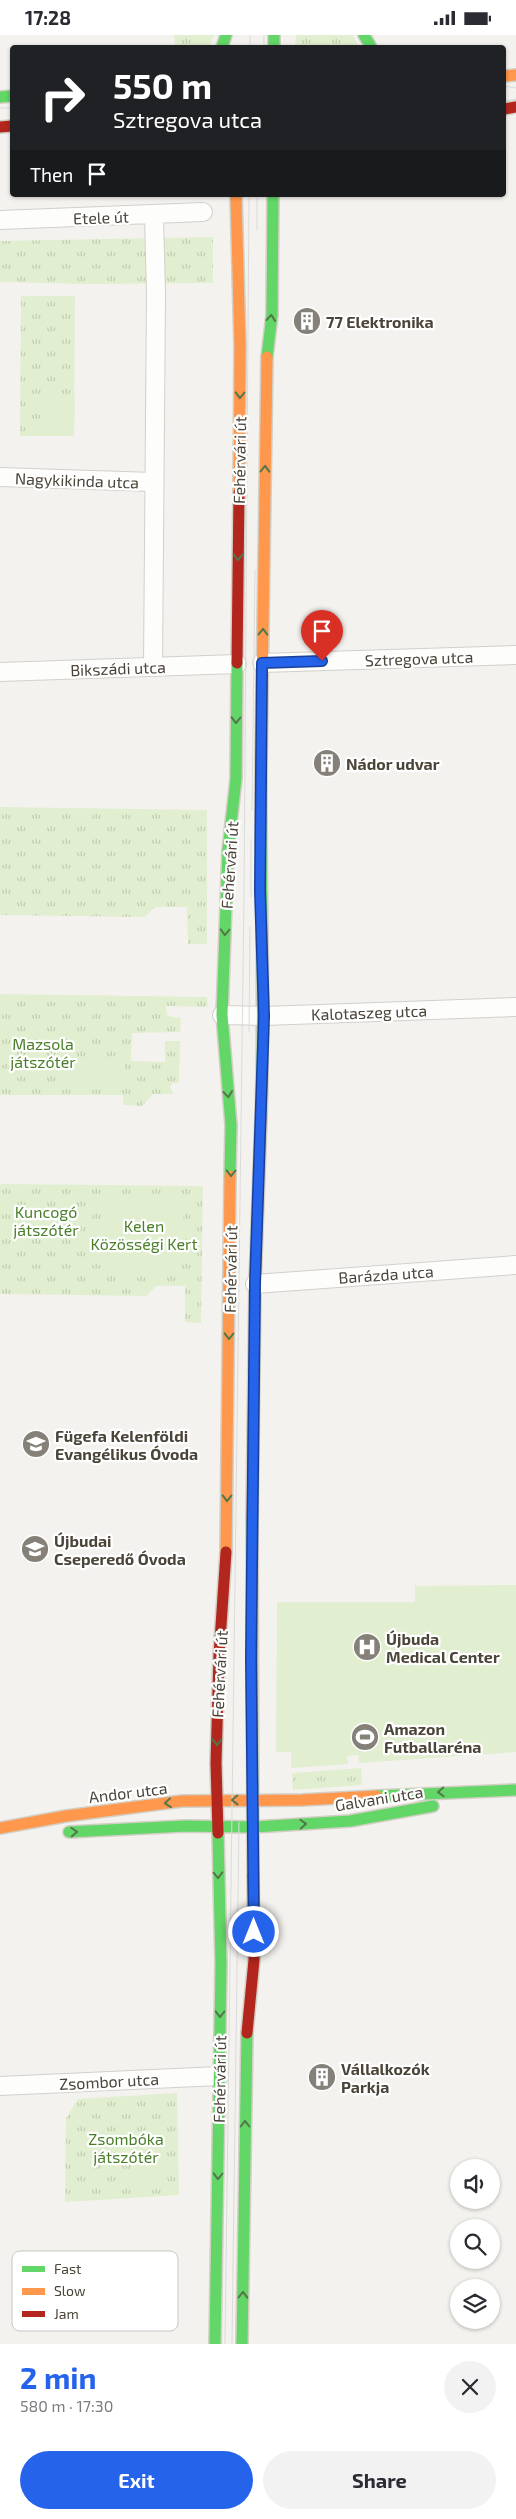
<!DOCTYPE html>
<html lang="en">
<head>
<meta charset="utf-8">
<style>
  body { margin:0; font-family:"Exo 2",sans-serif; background:#f2f2f3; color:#2b2b33; height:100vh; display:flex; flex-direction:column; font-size:19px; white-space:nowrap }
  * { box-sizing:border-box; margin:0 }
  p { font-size:16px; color:#7c7c81 }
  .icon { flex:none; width:28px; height:28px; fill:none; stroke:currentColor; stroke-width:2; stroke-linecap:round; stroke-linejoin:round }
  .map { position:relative; height:2309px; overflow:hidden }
  .panel { display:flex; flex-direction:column; background:#fff; flex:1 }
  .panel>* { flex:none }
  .hud { position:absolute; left:10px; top:10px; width:496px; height:152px; border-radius:5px; box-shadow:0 1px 4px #0004; background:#202124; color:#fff; overflow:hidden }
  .buttons { position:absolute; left:450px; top:2124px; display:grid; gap:10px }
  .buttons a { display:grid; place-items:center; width:50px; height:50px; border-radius:50%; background:#fff; box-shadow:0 1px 4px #0004; font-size:25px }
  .pin { position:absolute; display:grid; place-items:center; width:42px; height:42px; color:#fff; margin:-51px -21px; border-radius:50% 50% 50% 0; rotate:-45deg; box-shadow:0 0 5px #0007 }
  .pin .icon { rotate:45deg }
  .me { position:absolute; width:55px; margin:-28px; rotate:0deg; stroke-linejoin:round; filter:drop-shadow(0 0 4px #0008) }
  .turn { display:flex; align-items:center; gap:18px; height:105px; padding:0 20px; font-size:22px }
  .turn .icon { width:65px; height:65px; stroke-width:2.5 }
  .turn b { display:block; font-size:35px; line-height:42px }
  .then { display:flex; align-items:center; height:48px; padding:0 20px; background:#0003; gap:10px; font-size:19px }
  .round { display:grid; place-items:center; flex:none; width:52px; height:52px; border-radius:26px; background:#f2f2f3 }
  .headline { display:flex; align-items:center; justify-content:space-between; height:85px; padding:0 20px }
  h1 { font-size:30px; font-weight:700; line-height:38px; color:#2563eb }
  .cta { display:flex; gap:10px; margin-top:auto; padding:10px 20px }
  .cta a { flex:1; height:58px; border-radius:30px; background:#2563eb; color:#fff; font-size:20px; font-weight:700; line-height:58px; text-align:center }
  .cta a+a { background:#f2f2f3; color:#2b2b33 }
  .status { display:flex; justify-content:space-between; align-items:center; height:35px; padding:0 25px; background:#fff; direction:ltr }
  .status svg { height:14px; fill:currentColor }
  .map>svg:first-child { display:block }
</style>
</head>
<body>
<div class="status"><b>17:28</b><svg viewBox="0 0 49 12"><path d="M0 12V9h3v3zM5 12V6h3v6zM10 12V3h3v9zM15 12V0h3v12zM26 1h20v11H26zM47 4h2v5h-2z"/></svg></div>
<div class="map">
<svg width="516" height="2309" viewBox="0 0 516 2309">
  <defs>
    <pattern id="grass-tufts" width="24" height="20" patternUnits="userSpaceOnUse" patternTransform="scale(1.25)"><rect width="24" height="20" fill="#e1eecf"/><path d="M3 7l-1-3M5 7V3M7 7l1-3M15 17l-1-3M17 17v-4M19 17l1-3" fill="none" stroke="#c3cdb2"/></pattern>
  </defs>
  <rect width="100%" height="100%" fill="#f4f2ee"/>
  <path fill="url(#grass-tufts)" d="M174 0H214L209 12H175Z
    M296 0H353L359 12H295Z
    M213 202V248L88 249 0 247V206Z
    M21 261H75L74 401H20Z
    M0 772 207 775V909H188L187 872H156L144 882 0 880Z
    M0 959 207 962 208 972 166 971 167 981 181 983 180 997 132 998 131 1026 165 1027V1006H180L179 1048H173L170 1051 173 1059H153L142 1071 123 1070V1060H0Z
    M0 1149 203 1151 201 1288 185 1287V1251H156L146 1261 0 1259Z
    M361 1733 362 1750 293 1755 292 1738Z
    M177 2058 179 2160 65 2167 66 2083 78 2064Z"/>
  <path fill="#e1eecf" d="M42 362H75L74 401H41Z
    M64 1026H124V1055L63 1054Z
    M105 1159 184 1162 182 1237 108 1240Z
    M415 1549 417 1551 516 1550V1717L359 1728 358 1720 347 1721 348 1729 291 1733V1717H276L277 1567H415Z
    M146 2121 157 2122 165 2129 168 2148 129 2147C129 2134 132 2124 146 2121Z"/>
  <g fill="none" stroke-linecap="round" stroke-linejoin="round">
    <defs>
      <path id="street" d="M0 185 203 177
        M0 442 154 447
        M262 628 516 620
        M153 631 156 259 154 180
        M0 637 237 629
        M222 980 264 981 516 972
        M255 1249 516 1230
        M0 2051 219 2041"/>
      <path id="fast" d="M274 0V12
        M364 0 371 12
        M222 12 226 0
        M0 62 12 61
        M267 322 272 280 273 160
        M261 1082C265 963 260 845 261 727
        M230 1141 231 1090 222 980 228 815 236 744 237 628
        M252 1485 253 1841
        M377 1761 516 1755
        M69 1797 185 1791 254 1792 350 1786 433 1771
        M215 2309 221 1930 218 1798
        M242 2309 247 1998"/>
      <path id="slow" d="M504 41 516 40
        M236 160 240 311 239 458
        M261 727 267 322
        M252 1485 255 1249 261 1082
        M226 1517 230 1141
        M0 1793 66 1781 182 1766 302 1765 377 1761"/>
      <path id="jam" d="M504 74 516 72
        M0 92 12 91
        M237 628 239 458
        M218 1798 216 1728 219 1620 226 1517
        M247 1998 254 1925 253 1841"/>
    </defs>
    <use href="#street" stroke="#d2d0cb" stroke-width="20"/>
    <use href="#fast" stroke="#d3cfc5" stroke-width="14"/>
    <use href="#slow" stroke="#d3cfc5" stroke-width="14"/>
    <use href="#jam" stroke="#d3cfc5" stroke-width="14"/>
    <use href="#street" stroke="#fdfdfc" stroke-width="18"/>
    <use href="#fast" stroke="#63d668" stroke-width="11"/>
    <use href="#slow" stroke="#ff974d" stroke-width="11"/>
    <use href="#jam" stroke="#b3261e" stroke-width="11"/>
    <path stroke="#dbdbda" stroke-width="1" d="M250 0V12
      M264 12V0
      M504 51 516 53
      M504 66 516 64
      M0 73H12
      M257 160V195
      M252 775 255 535
      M251 862V805
      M249 997 250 892
      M225 2309 244 861 249 160
      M232 2309 239 1787"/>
  </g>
  <defs><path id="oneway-chevron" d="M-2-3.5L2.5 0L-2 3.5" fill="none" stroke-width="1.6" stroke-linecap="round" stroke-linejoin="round" transform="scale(1.25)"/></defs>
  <g stroke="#537749">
    <use href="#oneway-chevron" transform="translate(271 283) rotate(-85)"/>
    <use href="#oneway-chevron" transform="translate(240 360) rotate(91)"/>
    <use href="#oneway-chevron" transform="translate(265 434) rotate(-89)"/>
    <use href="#oneway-chevron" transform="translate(238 522) rotate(91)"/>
    <use href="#oneway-chevron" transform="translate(263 597) rotate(-89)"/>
    <use href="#oneway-chevron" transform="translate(236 685) rotate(91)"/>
    <use href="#oneway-chevron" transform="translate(225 897) rotate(92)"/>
    <use href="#oneway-chevron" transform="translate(228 1059) rotate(84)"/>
    <use href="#oneway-chevron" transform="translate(231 1138) rotate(91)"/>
    <use href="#oneway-chevron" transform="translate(229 1301) rotate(91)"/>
    <use href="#oneway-chevron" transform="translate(227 1463) rotate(91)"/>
    <use href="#oneway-chevron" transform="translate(217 1707) rotate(91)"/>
    <use href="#oneway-chevron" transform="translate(441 1757) rotate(177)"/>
    <use href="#oneway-chevron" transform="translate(235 1765) rotate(179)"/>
    <use href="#oneway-chevron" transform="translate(168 1768) rotate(174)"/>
    <use href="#oneway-chevron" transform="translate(303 1789) rotate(-3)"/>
    <use href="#oneway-chevron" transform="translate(74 1797) rotate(-3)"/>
    <use href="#oneway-chevron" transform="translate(218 1840) rotate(88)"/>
    <use href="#oneway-chevron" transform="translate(220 1979) rotate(91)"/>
    <use href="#oneway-chevron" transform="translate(245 2089) rotate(-90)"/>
    <use href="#oneway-chevron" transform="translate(218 2141) rotate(91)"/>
    <use href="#oneway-chevron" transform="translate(243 2260) rotate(-89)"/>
  </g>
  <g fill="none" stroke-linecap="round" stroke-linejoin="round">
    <defs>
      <path id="route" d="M254 1897 251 1624 255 1249 264 981 260 855 262 628 322 626"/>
    </defs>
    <use href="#route" stroke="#184099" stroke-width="12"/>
    <use href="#route" stroke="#2563eb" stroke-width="9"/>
  </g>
  <defs>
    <symbol id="building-disc" viewBox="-11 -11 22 22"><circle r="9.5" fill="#868178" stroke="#fff"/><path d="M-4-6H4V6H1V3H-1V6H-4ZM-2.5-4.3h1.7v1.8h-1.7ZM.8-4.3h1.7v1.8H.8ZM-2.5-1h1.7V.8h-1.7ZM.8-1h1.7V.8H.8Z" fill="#fff"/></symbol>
    <symbol id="school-disc" viewBox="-11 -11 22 22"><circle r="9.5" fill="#868178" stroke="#fff"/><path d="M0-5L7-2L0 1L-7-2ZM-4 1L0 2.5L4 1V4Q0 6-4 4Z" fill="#fff"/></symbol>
    <symbol id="hospital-disc" viewBox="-11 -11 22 22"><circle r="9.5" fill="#868178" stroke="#fff"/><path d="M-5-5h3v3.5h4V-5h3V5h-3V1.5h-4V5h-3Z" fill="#fff"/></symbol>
    <symbol id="stadium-disc" viewBox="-11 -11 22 22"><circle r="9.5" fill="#868178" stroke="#fff"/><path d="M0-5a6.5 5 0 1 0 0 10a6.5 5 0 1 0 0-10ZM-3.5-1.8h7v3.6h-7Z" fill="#fff"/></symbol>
  </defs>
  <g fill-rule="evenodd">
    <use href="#building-disc" x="291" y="270" width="32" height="32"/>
    <use href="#building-disc" x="311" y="712" width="32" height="32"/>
    <use href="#school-disc" x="20" y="1393" width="32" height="32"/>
    <use href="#school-disc" x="19" y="1498" width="32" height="32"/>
    <use href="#hospital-disc" x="351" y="1596" width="32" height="32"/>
    <use href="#stadium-disc" x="349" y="1686" width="32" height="32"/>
    <use href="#building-disc" x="306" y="2026" width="32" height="32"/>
  </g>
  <g text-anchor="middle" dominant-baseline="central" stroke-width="4.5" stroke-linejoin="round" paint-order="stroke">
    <g font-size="16" fill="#4b4439" stroke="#fff">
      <text transform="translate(101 182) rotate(-2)">Etele út</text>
      <text transform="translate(239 425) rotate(-89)">Fehérvári út</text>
      <text transform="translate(77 445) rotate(2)">Nagykikinda utca</text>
      <text transform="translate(419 623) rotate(-2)">Sztregova utca</text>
      <text transform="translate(118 633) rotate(-2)">Bikszádi utca</text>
      <text transform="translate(229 830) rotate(-86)">Fehérvári út</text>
      <text transform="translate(369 977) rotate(-2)">Kalotaszeg utca</text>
      <text transform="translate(230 1234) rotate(-89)">Fehérvári út</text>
      <text transform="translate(386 1239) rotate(-4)">Barázda utca</text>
      <text transform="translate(219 1639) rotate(-87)">Fehérvári út</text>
      <text transform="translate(128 1757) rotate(-7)">Andor utca</text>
      <text transform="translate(379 1763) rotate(-9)">Galvani utca</text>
      <text transform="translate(219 2044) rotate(-89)">Fehérvári út</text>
      <text transform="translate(109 2046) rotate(-3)">Zsombor utca</text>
    </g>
    <g font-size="16" font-weight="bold" fill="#4b4439" stroke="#fff" text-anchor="start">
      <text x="326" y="286">77 Elektronika</text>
      <text x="346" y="728">Nádor udvar</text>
      <text x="55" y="1400">Fügefa Kelenföldi<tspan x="55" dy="18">Evangélikus Óvoda</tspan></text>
      <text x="54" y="1505">Újbudai<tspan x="54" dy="18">Cseperedő Óvoda</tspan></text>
      <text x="386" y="1603">Újbuda<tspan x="386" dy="18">Medical Center</tspan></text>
      <text x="384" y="1693">Amazon<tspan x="384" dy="18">Futballaréna</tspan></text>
      <text x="341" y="2033">Vállalkozók<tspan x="341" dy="18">Parkja</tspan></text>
    </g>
    <g font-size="16" fill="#4a7f2a" stroke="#fff">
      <text x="43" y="1008">Mazsola<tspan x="43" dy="18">játszótér</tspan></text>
      <text x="46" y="1176">Kuncogó<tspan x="46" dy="18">játszótér</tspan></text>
      <text x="144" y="1190">Kelen<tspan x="144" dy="18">Közösségi Kert</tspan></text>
      <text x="126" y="2103">Zsombóka<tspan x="126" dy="18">játszótér</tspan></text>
    </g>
  </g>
  <rect x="12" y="2216" width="166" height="80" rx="8" fill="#fff" stroke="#c9c7c4" stroke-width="1"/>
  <rect x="22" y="2231" width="23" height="6" fill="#63d668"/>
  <rect x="22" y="2253" width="23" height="7" fill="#ff974d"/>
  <rect x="22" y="2276" width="23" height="6" fill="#b3261e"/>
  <g font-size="14" fill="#4b4439">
    <text x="54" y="2239">Fast</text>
    <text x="54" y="2261">Slow</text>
    <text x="54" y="2284">Jam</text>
  </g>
</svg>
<div class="buttons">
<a><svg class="icon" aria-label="sound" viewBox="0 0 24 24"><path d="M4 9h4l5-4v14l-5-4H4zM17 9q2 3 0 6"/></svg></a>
<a><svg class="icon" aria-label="search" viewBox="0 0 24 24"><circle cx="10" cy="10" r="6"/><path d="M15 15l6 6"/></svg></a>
<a><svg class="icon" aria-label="layers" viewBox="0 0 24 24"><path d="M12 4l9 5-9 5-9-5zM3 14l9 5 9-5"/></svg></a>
</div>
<div class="pin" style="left:322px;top:626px;background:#d93025"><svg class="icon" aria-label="arrive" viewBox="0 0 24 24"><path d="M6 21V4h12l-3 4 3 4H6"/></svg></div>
<svg class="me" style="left:254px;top:1897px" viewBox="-20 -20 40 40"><circle r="17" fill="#2563eb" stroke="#fff" stroke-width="3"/><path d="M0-11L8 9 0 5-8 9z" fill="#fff"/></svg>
<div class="hud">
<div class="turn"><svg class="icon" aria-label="right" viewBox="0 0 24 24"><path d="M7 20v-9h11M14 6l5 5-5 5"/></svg><div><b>550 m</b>Sztregova utca</div></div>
<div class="then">Then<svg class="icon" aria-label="arrive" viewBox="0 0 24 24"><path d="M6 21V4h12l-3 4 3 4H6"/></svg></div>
</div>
</div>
<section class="panel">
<div class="headline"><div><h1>2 min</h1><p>580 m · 17:30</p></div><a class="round"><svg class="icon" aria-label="close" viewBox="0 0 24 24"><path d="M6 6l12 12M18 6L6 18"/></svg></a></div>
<div class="cta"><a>Exit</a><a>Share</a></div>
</section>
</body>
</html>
